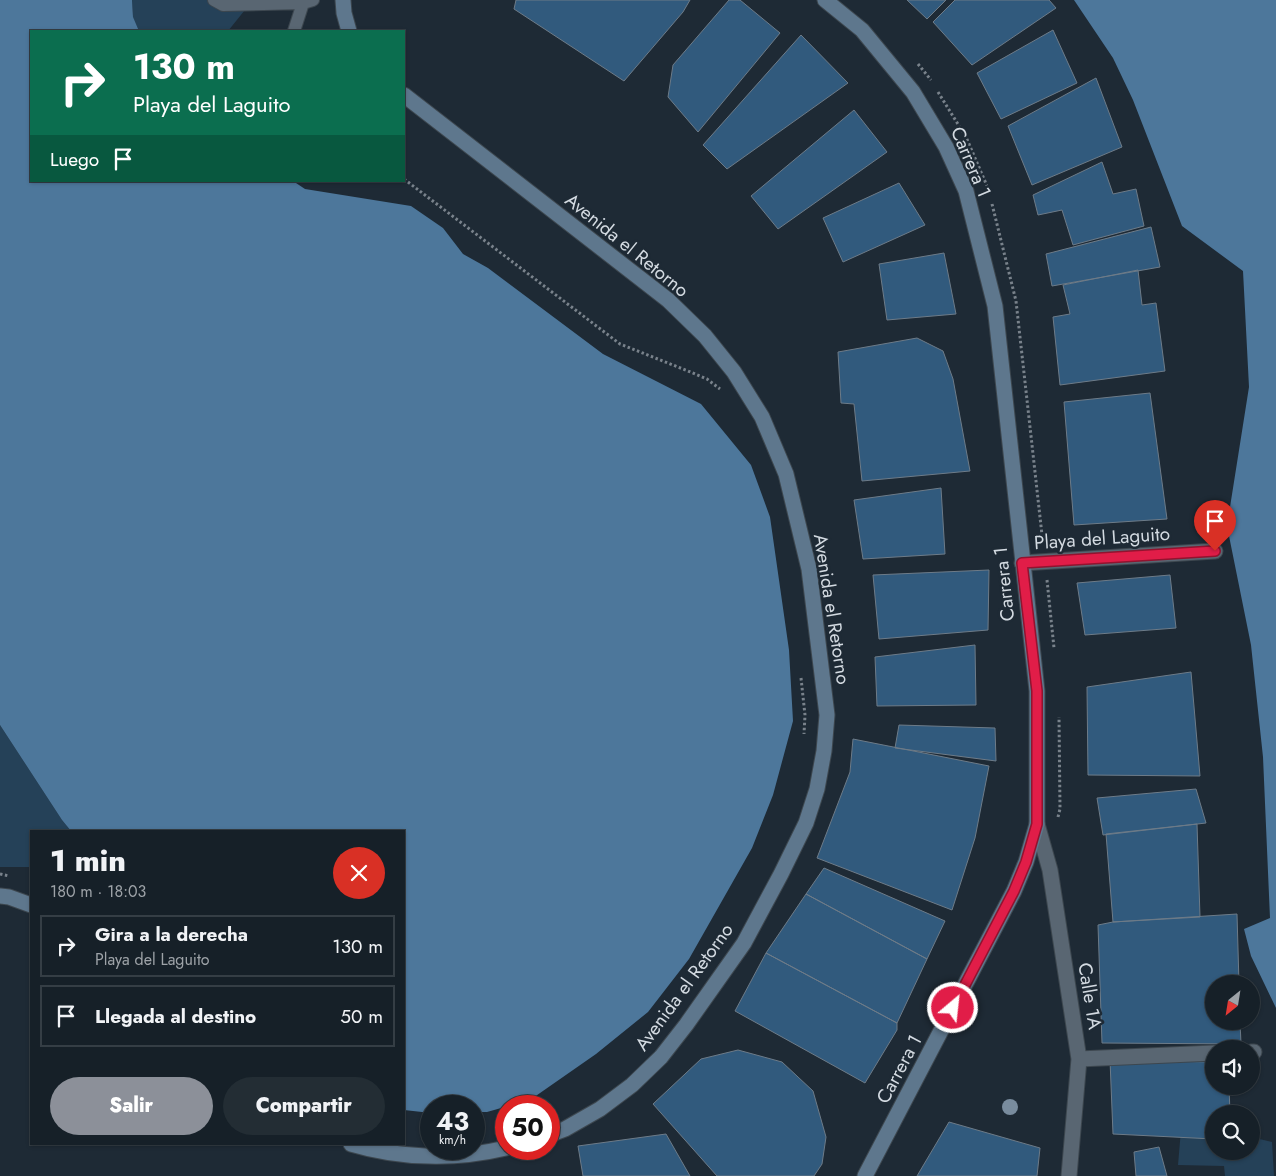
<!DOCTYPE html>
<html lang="es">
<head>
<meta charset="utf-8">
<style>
  body { margin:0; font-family:Jost,sans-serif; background:#232d34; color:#f1f3f6; height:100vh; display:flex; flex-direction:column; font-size:19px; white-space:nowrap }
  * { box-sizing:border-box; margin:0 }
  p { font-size:16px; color:#9ea3a8 }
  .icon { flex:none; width:28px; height:28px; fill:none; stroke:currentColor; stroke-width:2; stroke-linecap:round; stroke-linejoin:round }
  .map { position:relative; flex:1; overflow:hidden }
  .details { position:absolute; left:30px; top:830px; width:375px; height:315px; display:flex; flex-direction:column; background:#162028; border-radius:0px; box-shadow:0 1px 4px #0004,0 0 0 1px #353e45 }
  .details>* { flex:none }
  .banner { position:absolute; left:30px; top:30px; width:375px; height:152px; border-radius:0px; box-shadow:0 1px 4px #0004,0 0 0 1px #353e45; background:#0b6e4f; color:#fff; overflow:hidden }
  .needle { width:32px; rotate:210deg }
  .buttons { position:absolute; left:1205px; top:975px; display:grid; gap:10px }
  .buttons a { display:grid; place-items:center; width:55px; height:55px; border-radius:50%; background:#162028; box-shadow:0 1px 4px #0004,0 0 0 1px #353e45; font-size:25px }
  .speed { position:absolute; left:420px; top:1095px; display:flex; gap:10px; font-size:25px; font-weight:700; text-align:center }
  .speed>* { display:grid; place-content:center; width:65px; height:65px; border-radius:50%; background:#162028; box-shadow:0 1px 4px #0004,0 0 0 1px #353e45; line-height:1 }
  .speed small { font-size:12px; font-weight:400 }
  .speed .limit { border:8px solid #d22; background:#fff; color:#111 }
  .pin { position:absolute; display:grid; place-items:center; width:42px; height:42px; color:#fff; margin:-51px -21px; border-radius:50% 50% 50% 0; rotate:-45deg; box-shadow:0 0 5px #0007 }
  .pin .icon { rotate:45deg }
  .me { position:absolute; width:55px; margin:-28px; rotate:28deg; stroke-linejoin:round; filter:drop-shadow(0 0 4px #0008) }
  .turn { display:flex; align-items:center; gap:18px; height:105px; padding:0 20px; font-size:22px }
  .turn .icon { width:65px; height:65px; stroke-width:2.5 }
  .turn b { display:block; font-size:35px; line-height:42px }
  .then { display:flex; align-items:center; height:48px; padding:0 20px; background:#0003; gap:10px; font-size:19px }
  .round { display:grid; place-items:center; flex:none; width:52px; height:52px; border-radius:26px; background:#232d34 }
  .overview { display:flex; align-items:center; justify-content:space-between; height:85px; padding:0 20px }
  h1 { font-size:30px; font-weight:800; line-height:38px }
  .button { display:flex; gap:10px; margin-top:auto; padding:10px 20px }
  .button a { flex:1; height:58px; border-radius:30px; background:#8c9099; color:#fff; font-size:20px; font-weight:800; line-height:58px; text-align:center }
  .button a+a { background:#232d34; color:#f1f3f6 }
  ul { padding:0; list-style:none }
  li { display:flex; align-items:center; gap:15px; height:62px; margin:0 10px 8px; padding:0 10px; border:2px solid #353e45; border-radius:0px }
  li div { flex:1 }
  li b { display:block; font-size:19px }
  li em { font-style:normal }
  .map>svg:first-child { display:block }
</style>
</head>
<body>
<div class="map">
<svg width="1276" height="1176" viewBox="0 0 1276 1176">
  <rect width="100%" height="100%" fill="#1e2a35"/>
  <path fill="#254158" d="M132 0H253L228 31H139L133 18Z
    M0 725 62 820 71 831H31V867H0Z
    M1182 1118 1214 1126V1151H1251V1137L1272 1142 1274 1176H1225L1224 1166 1178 1165Z"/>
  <path fill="#4d779b" d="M0 0H132L133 17 139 31H31V181H293L305 189 411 206 443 228 463 254 488 268 603 354 701 404 751 465 770 517 789 650 793 721 773 795 752 848 689 959 648 1012 596 1054 530 1100 487 1112H474V1106H431V1113L404 1110V831H71L62 820 0 725Z
    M1074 0H1276V1008L1251 956 1244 929 1270 918 1263 757 1251 645 1227 526 1249 387 1243 271 1182 226 1133 100 1113 58Z"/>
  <path fill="#315a7d" stroke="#6d7b88" d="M516 0H690L683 12 624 81 514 9Z
    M729 0H740L780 33 698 132 668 97 673 65Z
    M907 0H946L927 19Z
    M955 0H1049L1056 8 972 65 933 22Z
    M1053 30 1077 83 1001 119 977 73Z
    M801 35 848 83 727 169 703 145Z
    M1096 78 1122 147 1032 185 1008 126Z
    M854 110 887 152 778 229 751 196Z
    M1102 162 1113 194 1136 189 1144 226 1073 245 1062 210 1038 215 1033 195Z
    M899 183 925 225 843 262 823 218Z
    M1151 227 1160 267 1052 286 1046 254Z
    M944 253 956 314 887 320 879 264Z
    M1138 270 1142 305 1156 303 1165 371 1060 385 1053 317 1070 314 1063 285Z
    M917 338 943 351 953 379 970 471 862 481 854 404 841 403 838 352Z
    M1150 393 1167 519 1074 525 1064 402Z
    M941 488 945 554 863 559 854 500Z
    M989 570 988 630 879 639 873 575Z
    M1170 575 1176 628 1085 635 1077 583Z
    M975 645 976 705 877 706 875 657Z
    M1191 672 1200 776 1088 775 1087 687Z
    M899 725 995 728 996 761 895 748Z
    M853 739 989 766 975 838 952 910 817 858 850 772Z
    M1196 789 1206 823 1103 835 1097 798Z
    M1197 824 1200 917 1113 922 1106 834Z
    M824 868 945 921 927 959 806 894Z
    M806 894 927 959 897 1023 766 953Z
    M1237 914 1239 984H1214V1021H1240L1241 1044 1102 1043 1098 925 1113 922Z
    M766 953 897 1023V1030L865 1083 735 1011Z
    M738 1050 782 1062 813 1091 826 1137 822 1164 814 1176H717L653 1104 701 1059Z
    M1110 1060 1214 1062V1086H1229L1230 1114H1214V1139L1113 1134Z
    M949 1122 1040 1148 1037 1176H917Z
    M666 1134 690 1176H583L578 1146Z
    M1159 1147 1167 1176H1136L1134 1152Z"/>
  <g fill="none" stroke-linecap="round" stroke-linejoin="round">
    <defs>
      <path id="lane" d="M214 0 223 5 303 3
        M294 31 303 3 313 0"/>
      <path id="street" d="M1022 563 1215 551
        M1037 824 1050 870 1079 1059 1069 1176
        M1251 1052H1254
        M1079 1059 1214 1053"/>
      <path id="secondary" d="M343 0 344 13 349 31
        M825 0 862 30 913 92 946 147 966 191 995 306 1037 691V824L1026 862 1014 891 865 1176
        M404 95 668 300 705 336 734 372 762 417 786 474 809 569 827 715 824 751 817 789 806 823 781 874 744 943 686 1025 661 1057 632 1085 600 1109 565 1129 549 1135
        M0 896 9 897 31 905
        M351 1144C401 1159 456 1160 506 1148"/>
    </defs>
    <use href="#lane" stroke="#3d474f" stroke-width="14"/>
    <use href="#street" stroke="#3d474f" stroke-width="17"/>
    <use href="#secondary" stroke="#3d474f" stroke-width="17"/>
    <path stroke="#79828b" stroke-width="3" stroke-dasharray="2.5 2.5" stroke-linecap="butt" d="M918 64 931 80
      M938 92 966 137 987 186
      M404 179 620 344 688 371 707 379 720 389
      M992 204 1016 301 1043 544
      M1047 580 1054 648
      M801 678 805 715 804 734
      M1058 817 1060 809 1059 717
      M0 874 9 876"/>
    <use href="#lane" stroke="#596672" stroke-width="12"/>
    <use href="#street" stroke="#596672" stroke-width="15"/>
    <use href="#secondary" stroke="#5e778d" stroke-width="15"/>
  </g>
  <circle fill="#798c9e" cx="1010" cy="1107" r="8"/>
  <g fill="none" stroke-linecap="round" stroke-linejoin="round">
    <defs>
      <path id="route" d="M953 1008 1014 891 1026 862 1037 824V691L1022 563 1215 551"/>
    </defs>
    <use href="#route" stroke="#92132f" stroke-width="12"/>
    <use href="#route" stroke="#e11d48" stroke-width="9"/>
  </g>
  <g text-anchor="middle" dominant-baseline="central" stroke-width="5" stroke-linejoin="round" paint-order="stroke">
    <g font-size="19" fill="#d3dae1" stroke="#1e2a35">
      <text transform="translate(971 162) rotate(67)">Carrera 1</text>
      <text transform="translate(627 245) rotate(39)">Avenida el Retorno</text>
      <text transform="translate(1102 538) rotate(-4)">Playa del Laguito</text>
      <text transform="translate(1004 584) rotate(-96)">Carrera 1</text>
      <text transform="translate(832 609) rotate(81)">Avenida el Retorno</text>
      <text transform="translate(684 987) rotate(-54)">Avenida el Retorno</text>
      <text transform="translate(1090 996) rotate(81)">Calle 1A</text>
      <text transform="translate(899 1069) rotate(-62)">Carrera 1</text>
    </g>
  </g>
</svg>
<div class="buttons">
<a><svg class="needle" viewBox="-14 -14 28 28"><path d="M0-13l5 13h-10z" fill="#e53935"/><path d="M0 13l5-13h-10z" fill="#9ea3a8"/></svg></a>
<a><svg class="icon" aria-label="sound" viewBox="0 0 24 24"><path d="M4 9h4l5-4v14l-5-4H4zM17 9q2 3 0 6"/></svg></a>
<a><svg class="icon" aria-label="search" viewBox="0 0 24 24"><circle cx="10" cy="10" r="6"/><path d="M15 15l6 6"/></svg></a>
</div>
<div class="speed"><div>43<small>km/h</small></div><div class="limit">50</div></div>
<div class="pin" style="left:1215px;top:551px;background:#d93025"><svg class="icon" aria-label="arrive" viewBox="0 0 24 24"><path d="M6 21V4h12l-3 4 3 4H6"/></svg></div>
<svg class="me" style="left:953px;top:1008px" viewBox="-20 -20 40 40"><circle r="17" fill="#e11d48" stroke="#fff" stroke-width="3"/><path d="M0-11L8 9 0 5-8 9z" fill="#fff"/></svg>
<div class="banner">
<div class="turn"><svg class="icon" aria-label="right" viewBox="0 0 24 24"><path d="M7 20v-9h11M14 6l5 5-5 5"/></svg><div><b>130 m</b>Playa del Laguito</div></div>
<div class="then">Luego<svg class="icon" aria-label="arrive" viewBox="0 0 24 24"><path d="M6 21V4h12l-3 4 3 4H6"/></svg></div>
</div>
<section class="details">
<div class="overview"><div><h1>1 min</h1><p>180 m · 18:03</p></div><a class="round" style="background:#d93025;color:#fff"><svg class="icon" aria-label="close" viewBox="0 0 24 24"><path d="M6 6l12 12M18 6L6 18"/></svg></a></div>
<ul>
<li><svg class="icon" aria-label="right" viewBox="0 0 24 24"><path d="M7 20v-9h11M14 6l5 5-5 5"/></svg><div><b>Gira a la derecha</b><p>Playa del Laguito</p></div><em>130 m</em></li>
<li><svg class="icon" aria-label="arrive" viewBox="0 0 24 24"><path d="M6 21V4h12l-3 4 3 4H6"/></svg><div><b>Llegada al destino</b></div><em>50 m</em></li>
</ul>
<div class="button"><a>Salir</a><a>Compartir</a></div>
</section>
</div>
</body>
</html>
